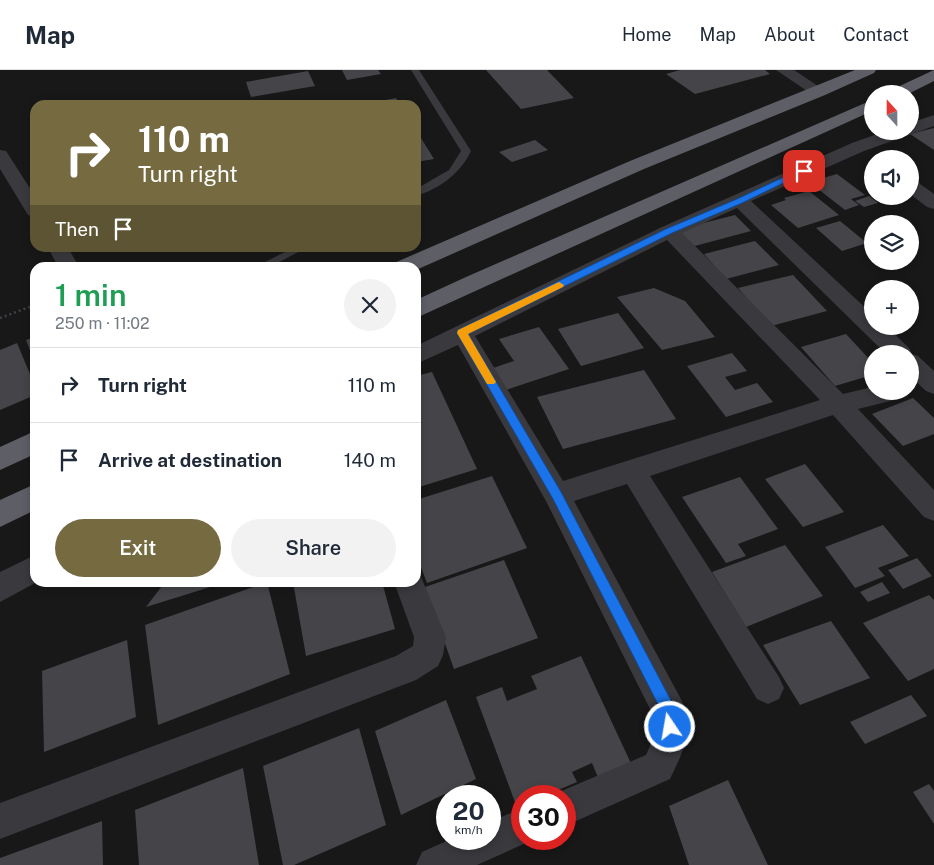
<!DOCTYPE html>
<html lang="en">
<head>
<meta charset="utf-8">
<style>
  body { margin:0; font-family:"Public Sans",sans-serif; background:#f2f2f3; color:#1f2937; height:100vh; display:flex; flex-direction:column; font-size:19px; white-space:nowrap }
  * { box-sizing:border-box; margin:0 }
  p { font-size:16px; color:#747a83 }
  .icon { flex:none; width:28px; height:28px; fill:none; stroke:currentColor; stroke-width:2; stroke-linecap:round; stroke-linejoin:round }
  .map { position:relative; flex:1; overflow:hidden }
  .panel { position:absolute; left:30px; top:192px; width:391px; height:325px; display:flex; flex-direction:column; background:#fff; border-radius:15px; box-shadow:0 2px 8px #0003 }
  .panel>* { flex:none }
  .hud { position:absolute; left:30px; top:30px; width:391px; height:152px; border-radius:15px; box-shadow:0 2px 8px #0003; background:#756a40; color:#fff; overflow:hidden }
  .needle { width:32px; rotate:339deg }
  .tools { position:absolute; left:864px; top:15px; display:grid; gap:10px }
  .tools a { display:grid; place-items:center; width:55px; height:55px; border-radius:50%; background:#fff; box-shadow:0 2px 8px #0003; font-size:25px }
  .speed { position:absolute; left:436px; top:715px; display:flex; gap:10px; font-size:25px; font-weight:700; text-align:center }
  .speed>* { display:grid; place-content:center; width:65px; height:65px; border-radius:50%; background:#fff; box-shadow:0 2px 8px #0003; line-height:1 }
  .speed small { font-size:12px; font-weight:400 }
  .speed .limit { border:8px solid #d22; background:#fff; color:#111 }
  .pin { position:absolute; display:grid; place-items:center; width:42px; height:42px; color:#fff; margin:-21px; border-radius:10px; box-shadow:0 2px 8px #0006 }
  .me { position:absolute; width:55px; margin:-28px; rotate:348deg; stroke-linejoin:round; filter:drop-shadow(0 0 4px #0008) }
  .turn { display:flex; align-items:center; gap:18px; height:105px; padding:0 25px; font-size:22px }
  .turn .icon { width:65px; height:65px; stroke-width:2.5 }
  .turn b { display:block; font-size:35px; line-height:42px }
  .then { display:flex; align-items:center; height:48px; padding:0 25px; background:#0003; gap:10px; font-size:19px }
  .round { display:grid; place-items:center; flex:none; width:52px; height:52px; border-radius:26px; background:#f2f2f3 }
  .head { display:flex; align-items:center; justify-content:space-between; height:85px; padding:0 25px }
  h1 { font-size:30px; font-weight:600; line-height:38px; color:#1e9e55 }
  .button { display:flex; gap:10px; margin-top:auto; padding:10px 25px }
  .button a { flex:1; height:58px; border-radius:30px; background:#756a40; color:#fff; font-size:20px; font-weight:600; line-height:58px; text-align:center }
  .button a+a { background:#f2f2f3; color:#1f2937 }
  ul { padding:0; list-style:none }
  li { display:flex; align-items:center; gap:15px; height:75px; padding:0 25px; border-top:1px solid #e0e1e3 }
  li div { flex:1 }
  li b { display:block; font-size:19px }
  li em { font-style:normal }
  header { display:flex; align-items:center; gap:30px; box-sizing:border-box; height:70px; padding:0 25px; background:#fff; border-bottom:1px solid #e0e1e3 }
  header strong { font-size:24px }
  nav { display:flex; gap:28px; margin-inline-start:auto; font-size:18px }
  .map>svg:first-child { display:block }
</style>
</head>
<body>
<header>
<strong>Map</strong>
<nav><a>Home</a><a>Map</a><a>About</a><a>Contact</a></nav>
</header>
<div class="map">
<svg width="934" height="795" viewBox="0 0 934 795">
  <rect width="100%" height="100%" fill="#181819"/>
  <path fill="#454549" d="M342 0H378L381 4 347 10Z
    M486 0H547L574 28 521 39Z
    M680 0H765L770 4 695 24 666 4Z
    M308 1 315 16 251 27 246 12Z
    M396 28 401 35H364V34Z
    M934 58V80L910 64Z
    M416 60 434 89 416 92Z
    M535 70 548 80 512 92 499 82Z
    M837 104 865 125 851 129 859 135 845 140 809 112Z
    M809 121 839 145 798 158 771 135 786 130 784 128Z
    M869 126 878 133 864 137 855 131Z
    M735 145 751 161 691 177 676 160Z
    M840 151 867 173 842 181 816 158Z
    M755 171 779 195 726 209 704 184Z
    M793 205 827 241 771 256 738 218Z
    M654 218 685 231 715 267 662 280 617 227Z
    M618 243 644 278 581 296 558 259Z
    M539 257 569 299 506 320 493 298 514 291 499 269Z
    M846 264 872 292V305L835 316 801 277Z
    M35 267V293L26 270Z
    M17 273 35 316V325L0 340V280Z
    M732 283 747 301 725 307 735 320 757 313 773 332 726 347 687 296Z
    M644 300 676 349 563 379 537 327Z
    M432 302 477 399 416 418V306Z
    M913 328 934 348V364L903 376 872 344Z
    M805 394 844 442 803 457 765 409Z
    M492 406 527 478 427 513 416 484V430Z
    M740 407 778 459 738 474 746 486 726 493 682 427Z
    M883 455 909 486 878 498 885 506 855 518 825 477Z
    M785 475 823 526 746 557 712 502Z
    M917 488 932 506 903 519 888 500Z
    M504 490 538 568 454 599 425 517Z
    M165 512H223V513L146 537Z
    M267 512 290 604 158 655 145 555Z
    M293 512H382L395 559 306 586Z
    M882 512 890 523 868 532 860 522Z
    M929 525 934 530V599L908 611 863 553Z
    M831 551 870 608 800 635 763 575Z
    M127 570 136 647 44 682 42 601Z
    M581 586 635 702 602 717 592 693 572 702 577 712 551 723 552 726H522V751L476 627 502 617 507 631 537 619 531 606Z
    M911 625 927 646 865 674 850 652Z
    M446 630 476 709 401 745 375 661Z
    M359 658 386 755 294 795H283L263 696Z
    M243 698 259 795H139L135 740Z
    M728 710 768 795H689L669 736Z
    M929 714 934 721V754L913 722Z
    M102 751 103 795H0V788Z"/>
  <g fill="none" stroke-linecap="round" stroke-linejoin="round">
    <path stroke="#3f4045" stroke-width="2.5" stroke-dasharray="2 3" stroke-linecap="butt" d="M0 248 35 235"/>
    <path fill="#39393e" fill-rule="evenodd" d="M411 0H419L471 81C461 103 439 119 416 126V119L449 100 461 81Z
      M293 178H306L268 198H253Z"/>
    <path fill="#39393e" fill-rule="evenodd" d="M776 0H794L827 22 825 25H813Z
      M934 45V56L864 81 751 131 872 244V256H886L909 278 912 284 918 286 934 301V324L926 321 910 306V284H886L737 138 682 163 843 324 872 317V321H909L906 327 858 339 934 420V451L924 447 833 345 650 406 779 607 784 618 779 629 768 634 757 629 627 414 574 431 682 631C695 662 683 681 670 709L565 756V726L552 725 646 685 653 669V645L547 433 458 275 416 294V276L662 157 852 73 886 61H910V53ZM667 170 820 330 563 411 475 266Z
      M0 80 6 81 35 126V147L28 145 0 99Z
      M910 110 916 111 934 124V139L927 137 910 124Z
      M48 178H68L80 198H59Z
      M35 485V512H37L0 532V502Z
      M416 501 419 502 446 567 443 585 438 596 416 610 0 769V733L396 586 413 576 414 567 394 512H416Z
      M522 738V769H535L477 795H416L422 782 451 769H490V752Z"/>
    <path fill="#5e5e66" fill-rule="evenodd" d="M855 0H876L874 3 825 25 644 99 416 200V198H392L394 193 630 91Z
      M934 0V11L908 24H887L889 21Z
      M872 30V41L416 248V230L466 207Z
      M35 361V384L0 400V377Z
      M35 414V440L0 457V430Z"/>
  </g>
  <path fill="#1a73e8" stroke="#114b97" d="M801 99 808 101 742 133 672 163 468 264 561 422 675 638C678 646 678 655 675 662L670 664 665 662 663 657V644L553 429 457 263 458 260 666 159 737 129Z"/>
  <path fill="#f59e0b" d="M559 212 564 215 563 217 468 264 496 312 494 314H487L457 263 458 260Z"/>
</svg>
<div class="tools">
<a><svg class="needle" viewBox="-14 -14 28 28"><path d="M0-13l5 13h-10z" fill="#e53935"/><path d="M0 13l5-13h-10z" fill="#747a83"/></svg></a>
<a><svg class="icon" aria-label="sound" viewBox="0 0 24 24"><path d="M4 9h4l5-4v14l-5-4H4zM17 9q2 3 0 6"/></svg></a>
<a><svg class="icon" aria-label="layers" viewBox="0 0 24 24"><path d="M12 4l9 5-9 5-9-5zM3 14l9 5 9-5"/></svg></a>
<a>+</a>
<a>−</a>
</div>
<div class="speed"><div>20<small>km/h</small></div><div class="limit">30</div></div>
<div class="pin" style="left:804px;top:101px;background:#d93025"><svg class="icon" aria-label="arrive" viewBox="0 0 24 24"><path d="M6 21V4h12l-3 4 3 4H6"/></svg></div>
<svg class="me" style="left:670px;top:657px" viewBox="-20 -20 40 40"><circle r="17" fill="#1a73e8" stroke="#fff" stroke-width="3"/><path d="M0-11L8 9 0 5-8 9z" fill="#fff"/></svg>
<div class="hud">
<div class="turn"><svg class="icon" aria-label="right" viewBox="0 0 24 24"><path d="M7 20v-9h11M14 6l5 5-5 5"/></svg><div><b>110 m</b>Turn right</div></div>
<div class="then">Then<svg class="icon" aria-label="arrive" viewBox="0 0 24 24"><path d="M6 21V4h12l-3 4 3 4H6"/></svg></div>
</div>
<section class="panel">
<div class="head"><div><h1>1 min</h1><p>250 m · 11:02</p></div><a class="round"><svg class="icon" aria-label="close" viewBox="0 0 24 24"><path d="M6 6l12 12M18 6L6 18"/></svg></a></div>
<ul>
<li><svg class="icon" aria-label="right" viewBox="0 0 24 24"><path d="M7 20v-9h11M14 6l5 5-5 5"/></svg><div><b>Turn right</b></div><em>110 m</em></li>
<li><svg class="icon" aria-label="arrive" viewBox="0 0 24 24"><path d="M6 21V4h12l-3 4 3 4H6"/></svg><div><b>Arrive at destination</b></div><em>140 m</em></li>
</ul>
<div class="button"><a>Exit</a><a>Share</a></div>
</section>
</div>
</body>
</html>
